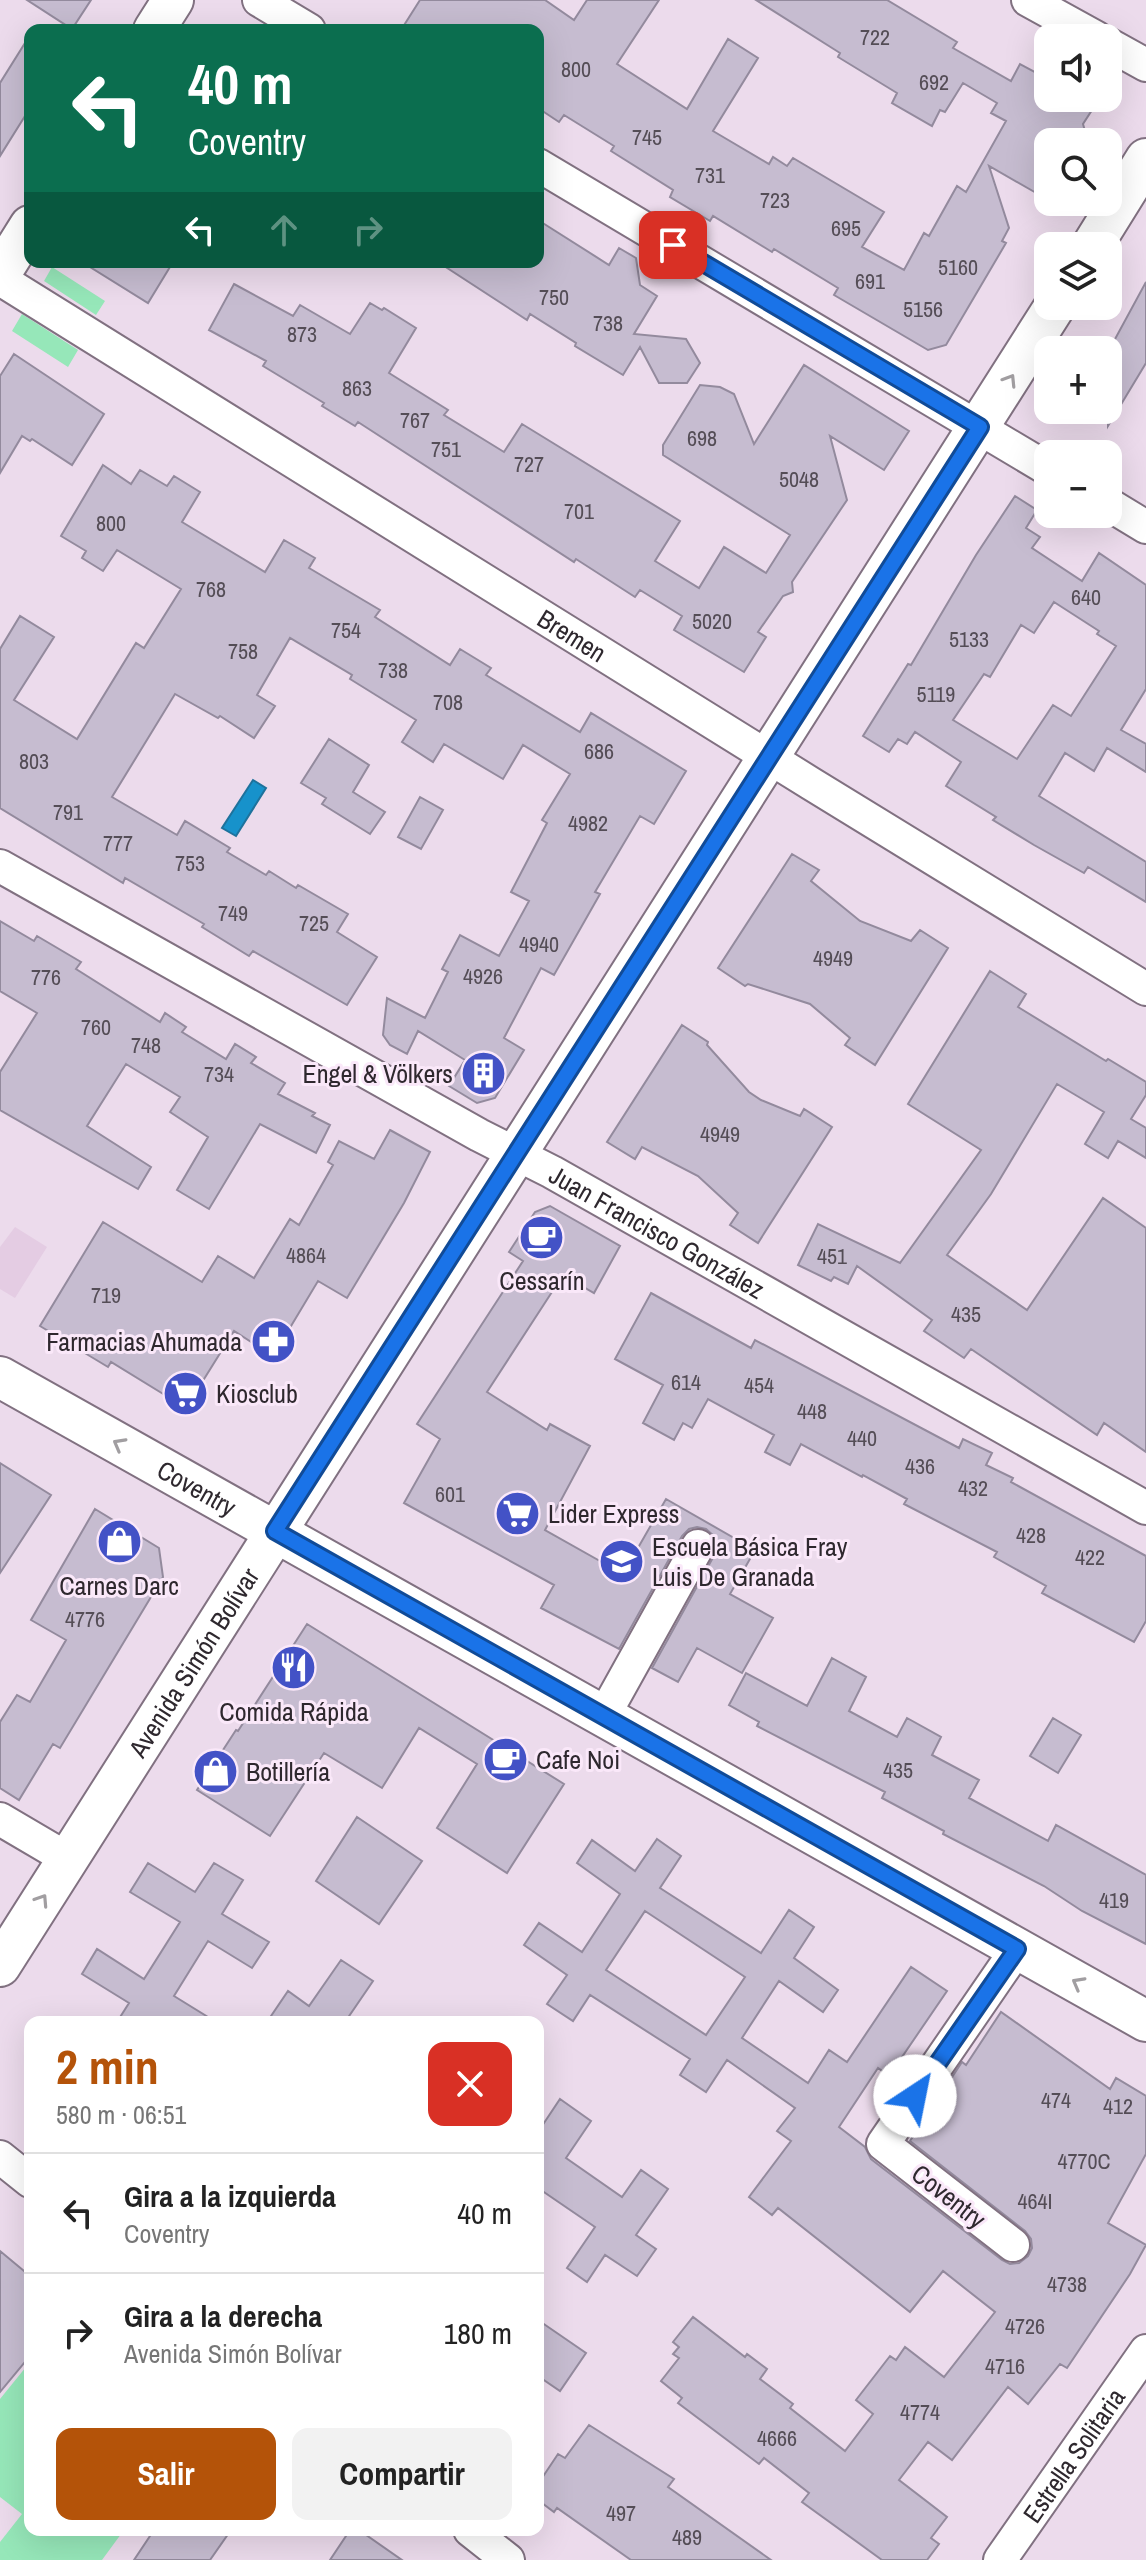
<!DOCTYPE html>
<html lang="es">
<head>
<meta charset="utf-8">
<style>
  body { margin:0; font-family:"Archivo Narrow",sans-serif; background:#f2f2f2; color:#222; height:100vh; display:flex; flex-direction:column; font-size:30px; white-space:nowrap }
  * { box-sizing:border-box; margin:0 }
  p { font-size:26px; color:#767676 }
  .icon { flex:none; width:44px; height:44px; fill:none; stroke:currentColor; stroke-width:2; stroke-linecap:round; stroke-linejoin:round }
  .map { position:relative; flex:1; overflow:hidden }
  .drawer { position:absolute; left:24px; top:2016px; width:520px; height:520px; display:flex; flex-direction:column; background:#fff; border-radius:16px; box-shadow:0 8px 32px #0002 }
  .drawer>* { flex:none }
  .top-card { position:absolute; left:24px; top:24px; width:520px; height:244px; border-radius:16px; box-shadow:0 8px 32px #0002; background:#0b6e4f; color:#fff; overflow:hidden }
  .tools { position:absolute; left:1034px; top:24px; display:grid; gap:16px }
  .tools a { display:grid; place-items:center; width:88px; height:88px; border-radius:16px; background:#fff; box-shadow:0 8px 32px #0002; font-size:40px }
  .pin { position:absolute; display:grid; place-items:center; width:68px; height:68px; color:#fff; margin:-34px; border-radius:16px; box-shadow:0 4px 12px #0006 }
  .me { position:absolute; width:88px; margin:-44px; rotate:34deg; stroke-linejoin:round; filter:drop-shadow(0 0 6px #0008) }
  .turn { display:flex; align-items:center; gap:28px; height:168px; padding:0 32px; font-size:36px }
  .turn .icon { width:104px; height:104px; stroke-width:2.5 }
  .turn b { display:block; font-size:56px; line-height:68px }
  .lanes { display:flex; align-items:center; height:76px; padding:0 32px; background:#0003; justify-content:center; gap:40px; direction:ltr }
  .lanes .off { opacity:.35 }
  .round { display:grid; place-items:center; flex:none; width:84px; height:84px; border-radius:16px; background:#f2f2f2 }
  .headline { display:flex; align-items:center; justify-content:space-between; height:136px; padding:0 32px }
  h1 { font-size:48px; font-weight:700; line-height:60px; color:#b45309 }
  .action { display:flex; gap:16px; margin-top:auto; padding:16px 32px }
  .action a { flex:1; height:92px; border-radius:16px; background:#b45309; color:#fff; font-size:32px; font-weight:700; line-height:92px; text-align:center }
  .action a+a { background:#f2f2f2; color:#222 }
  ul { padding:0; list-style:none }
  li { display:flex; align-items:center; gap:24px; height:120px; padding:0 32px; border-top:2px solid #e0e0e0 }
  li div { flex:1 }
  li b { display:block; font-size:30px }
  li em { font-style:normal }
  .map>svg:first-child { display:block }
</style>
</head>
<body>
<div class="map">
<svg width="1146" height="2560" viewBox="0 0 1146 2560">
  <rect width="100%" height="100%" fill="#ecdbec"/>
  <path fill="#e4cce3" d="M15 1227 47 1247 15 1298 0 1289V1247Z"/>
  <path fill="#96e7b9" d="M52 267 105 301 96 315 44 281Z
    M22 314 78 350 68 367 12 331Z
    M30 2362V2530H124L102 2560H0V2542L22 2514 0 2497V2399Z"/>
  <path fill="#1792cb" stroke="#1e729c" stroke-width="2" d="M253 780 266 788 236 836 222 828Z"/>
  <path fill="#c6bcd0" stroke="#938a9d" stroke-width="2" fill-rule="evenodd" d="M27 0H91L72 29Z
    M420 0H545L574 20 587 0H659L617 64 687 109 728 39 758 58 713 131 769 164 773 157 787 166 793 158 884 212 862 247 904 270 924 233 929 236 957 186 966 192 1006 121 991 113 997 103 963 83 945 112 940 110 932 126 892 103 897 93 838 57 840 53 756 0H887L957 42 953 48 1011 81 1020 64 1048 79V98H1070L1092 110 1083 124 1088 142H1048V176L1038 194 989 166 1009 228 1002 241 1006 243 946 345 928 350 834 295 838 288 774 249 772 252 713 216 710 221 670 197 673 190 611 151 614 146 564 115 559 122 538 108V30H401Z
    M30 35V108L0 156V83Z
    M538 220 609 265 619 248 636 258 640 285 657 296 634 334 686 339 700 363 687 383H659L640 347 623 375 575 346 576 343 530 314 527 320 438 262H538Z
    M82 262H173L148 303Z
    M1146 282V363L1108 426V352Z
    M234 284 293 316 300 305 350 334 370 303 382 310 384 308 416 328 389 373 448 410 444 415 504 452 522 424 680 521 655 561 699 588 724 547 766 573 790 535 663 455V445L700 385 720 387 734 394 754 444 804 365 909 431 884 470 830 436 847 500 792 582 793 592 783 596 758 632 766 637 744 672 674 630 682 616 640 590 635 597 576 559 574 562 358 422 355 426 322 406 324 403 263 366 266 361 209 330Z
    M14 354 104 414 72 465 32 439 30 441 22 436 0 473V376Z
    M103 465 131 484 140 470 167 486 174 476 200 492 182 522 265 572 284 540 315 558 309 568 380 610 375 617 450 665 460 649 491 668 486 675 580 732 591 713 686 771 654 824 640 816 595 892 600 894 554 975 541 968 504 1038 524 1050 495 1098 477 1103 449 1086 465 1060 418 1031 407 1054 390 1045 383 1035 387 998 425 1018 448 972 442 969 460 935 499 956 529 901 511 892 547 823 542 820 570 774 523 745 503 779 444 744 433 762 402 742 416 720 350 679 352 675 290 638 257 695 275 706 254 738 220 716 218 718 175 694 112 797 177 835 185 821 230 848 227 852 266 875 269 871 296 888 298 885 348 914 337 932 377 957 347 1005 253 951 249 956 202 927 204 924 125 878 123 883 0 808V649L20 616 54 637 14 700 77 739 136 643 144 648 181 589 117 550 103 571 82 558 86 551 61 536Z
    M1015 496 1037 510 1026 528 1040 537 1032 548 1082 581 1099 553 1146 585V689L1121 730 1146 744V772L1107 748 1094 771 1065 753 1039 796 1146 862V902L1088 867 1084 873 1034 845 993 820 996 817 946 786 961 762 915 732 907 744 898 739 889 752 863 736 908 664 911 665 976 555ZM1054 602 1099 631 1097 634 1116 646 1071 716 1053 705 1017 759 953 720 984 674 990 677 1021 625 1034 633Z
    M329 739 369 765 353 792 385 812 370 834 322 804 326 798 301 783Z
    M420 797 443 810 421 849 398 837Z
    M792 854 819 870 811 881 860 921 911 941 920 930 948 948 875 1065 845 1045 850 1038 810 1004 748 984 745 986 718 968Z
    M0 921 34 941 37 936 81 962 76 969 160 1022 165 1013 186 1027 182 1032 226 1059 235 1044 256 1057 251 1063 285 1083 278 1094 315 1113 312 1116 330 1125 316 1153 260 1124 209 1209 177 1190 208 1137 170 1112 180 1097 126 1064 87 1126 151 1167 138 1189 0 1110V1072L37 1013 0 991Z
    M990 971 1026 994 1018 1007 1106 1061 1108 1059 1146 1082V1095L1131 1119 1146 1128V1158L1118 1141 1108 1158 1085 1144 1104 1112 1057 1084 991 1194 947 1255 1027 1310 1103 1198 1146 1228V1452L1104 1423 1097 1435 971 1349 964 1358 924 1331 932 1320 857 1266 848 1284 834 1277 831 1281 798 1265 818 1224 900 1263 981 1150 908 1104Z
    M682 1025 708 1042 707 1045 749 1092 761 1100 800 1116 804 1109 832 1127 758 1243 730 1225 738 1213 698 1176 642 1147 635 1159 607 1142Z
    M390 1130 430 1152 404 1203 347 1298 318 1281 273 1356 234 1331 186 1408 111 1362 108 1367 40 1326 103 1222 202 1282 218 1256 254 1278 290 1219 299 1225 333 1165 328 1162 339 1141 374 1159Z
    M550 1206 620 1246 594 1293 563 1275 487 1392 547 1430 550 1424 590 1446 545 1530 623 1574 666 1499 755 1550 730 1594 773 1618 742 1673 697 1648 678 1682 652 1668 715 1554 717 1545 715 1537 706 1529 697 1527 689 1529 682 1536 619 1649 541 1608 554 1585 404 1503 440 1439 417 1424 523 1261 509 1252 535 1212Z
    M651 1293 751 1348 755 1340 959 1448 963 1439 992 1453 986 1465 1013 1478 1011 1482 1146 1556V1621L1134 1642 1042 1593 1046 1586 994 1557 997 1552 904 1504 907 1499 863 1475 862 1477 801 1444 790 1465 765 1452 774 1435 708 1399 692 1428 683 1423 674 1440 643 1423 663 1385 615 1359Z
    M0 1463 51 1495 0 1573Z
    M95 1509 159 1548 163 1577 60 1748 53 1744 19 1800 0 1788V1722L17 1695 30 1702 66 1640 31 1620Z
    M307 1624 564 1784 507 1873 437 1828 477 1764 419 1728 382 1788 324 1753 270 1836 197 1790 236 1730 238 1731Z
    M832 1658 866 1677 849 1711 897 1737 907 1718 941 1737 932 1755 979 1780 969 1798 1048 1841 1056 1825 1146 1875V1944L1082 1911 1044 1886 943 1834 944 1831 882 1798 885 1792 757 1726 759 1722 729 1705 746 1673 807 1706Z
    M1053 1718 1081 1735 1058 1773 1030 1756Z
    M357 1817 422 1861 379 1924 316 1881Z
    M657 1839 681 1856 660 1888 761 1953 789 1910 814 1927 794 1958 838 1990 823 2012 779 1981 742 2038 808 2083 829 2050 847 2062 911 1967 947 1991 889 2076 878 2068 839 2127 865 2147 871 2159 1002 2260 1010 2264 1019 2263 1028 2256 1032 2248 1031 2239 1025 2231 910 2141 962 2062 966 2065 1001 2012 1110 2089 1116 2078 1146 2096V2154L1108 2223 1146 2245 1130 2274 1067 2368 1060 2364 1028 2404 1008 2387 952 2460 928 2442 899 2480 947 2517 931 2538 939 2544 927 2560H882L802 2502 809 2493 764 2458 759 2464 678 2403 682 2398 661 2381 679 2358 673 2354 679 2347 673 2342 693 2317 745 2357 747 2354 767 2369 760 2379 793 2404 790 2408 845 2451 873 2414 856 2400 890 2356 896 2360 905 2347 944 2377 995 2312 943 2271 910 2312 778 2208 772 2215 749 2197 791 2141 777 2131 795 2108 727 2060 706 2092 680 2075 690 2059 590 1995 573 2021 547 2004 567 1975 524 1945 539 1923 582 1952 620 1894 577 1863 592 1840 635 1871ZM645 1911 745 1977 706 2035 606 1970Z
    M148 1863 195 1892 214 1863 243 1880 222 1914 269 1942 252 1968 208 1941 174 1996 216 2022H117L129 2003 82 1974 97 1949 144 1979 180 1922 130 1892Z
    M341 1960 373 1981 345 2022H267L288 1991 309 2006Z
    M560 2099 591 2121 566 2158 622 2197 641 2170 668 2189 636 2235 656 2249 637 2276 605 2255 587 2282 567 2268 595 2227 538 2188V2132Z
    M0 2251 30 2276V2356L0 2392Z
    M538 2320 586 2353 560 2391 538 2376Z
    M589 2425 674 2479 668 2487 771 2560H631L557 2508 554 2512 538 2500V2484L558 2454 565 2458Z
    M154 2530H231L210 2560H134Z
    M350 2530H359L402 2560H330Z"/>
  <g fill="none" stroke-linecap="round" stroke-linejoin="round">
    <defs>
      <g id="minor">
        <path d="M259 0 309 30"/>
        <path d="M1028 0 1097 38"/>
        <path d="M1108 44 1146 65"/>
        <path d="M538 165 1048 469"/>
        <path id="s1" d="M0 279 810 783 1146 989"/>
        <path d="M1108 504 1146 527"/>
        <path id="s2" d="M0 866 479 1135 552 1172 1146 1508"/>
        <path d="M603 1717 698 1546"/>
        <path d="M0 1819 68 1859"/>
        <path d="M0 2157 30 2181"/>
        <path d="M1013 2245 883 2144 1017 1949"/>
        <path d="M470 2530 508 2560"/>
        <path id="s3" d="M1000 2560 1146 2351"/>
      </g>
      <g id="tertiary">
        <path d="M154 30 173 0"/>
        <path d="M1092 246 1146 159"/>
        <path d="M0 274 30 226"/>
        <path id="s4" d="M0 1377 1146 2021"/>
        <path id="s5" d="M0 1966 1055 306"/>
      </g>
    </defs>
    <use href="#minor" stroke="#817181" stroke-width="36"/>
    <use href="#tertiary" stroke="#817181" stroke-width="44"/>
    <use href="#minor" stroke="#fff" stroke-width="32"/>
    <use href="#tertiary" stroke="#fff" stroke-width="40"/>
  </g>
  <defs><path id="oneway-chevron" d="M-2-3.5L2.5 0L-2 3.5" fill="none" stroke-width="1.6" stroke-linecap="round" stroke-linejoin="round" transform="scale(2)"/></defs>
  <g stroke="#a19ea1">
    <use href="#oneway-chevron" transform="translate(1010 380) rotate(-58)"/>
    <use href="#oneway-chevron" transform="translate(119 1444) rotate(-151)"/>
    <use href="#oneway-chevron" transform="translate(42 1900) rotate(-57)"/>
    <use href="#oneway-chevron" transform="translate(1078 1983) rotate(-151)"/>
  </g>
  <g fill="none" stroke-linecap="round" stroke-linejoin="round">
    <defs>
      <path id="route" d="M673 245 980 427 275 1531 1017 1949 915 2096"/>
    </defs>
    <use href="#route" stroke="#114b97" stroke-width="20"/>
    <use href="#route" stroke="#1a73e8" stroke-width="14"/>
  </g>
  <defs>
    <symbol id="building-disc" viewBox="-11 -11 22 22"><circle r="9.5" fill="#4352c6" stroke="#fae8f9"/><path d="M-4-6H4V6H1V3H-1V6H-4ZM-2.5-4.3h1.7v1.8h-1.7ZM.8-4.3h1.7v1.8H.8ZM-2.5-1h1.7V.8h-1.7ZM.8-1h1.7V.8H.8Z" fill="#fff"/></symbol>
    <symbol id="cafe-disc" viewBox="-11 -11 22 22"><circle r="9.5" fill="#4352c6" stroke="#fae8f9"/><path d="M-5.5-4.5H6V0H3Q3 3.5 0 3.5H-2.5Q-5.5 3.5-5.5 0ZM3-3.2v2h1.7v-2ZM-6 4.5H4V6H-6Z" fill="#fff"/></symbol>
    <symbol id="pharmacy-disc" viewBox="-11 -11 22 22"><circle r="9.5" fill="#4352c6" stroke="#fae8f9"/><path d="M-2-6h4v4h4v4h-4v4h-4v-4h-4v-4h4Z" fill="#fff"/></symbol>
    <symbol id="supermarket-disc" viewBox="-11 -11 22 22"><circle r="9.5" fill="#4352c6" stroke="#fae8f9"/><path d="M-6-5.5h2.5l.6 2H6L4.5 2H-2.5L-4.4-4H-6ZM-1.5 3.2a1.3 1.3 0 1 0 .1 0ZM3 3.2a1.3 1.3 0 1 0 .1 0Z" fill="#fff"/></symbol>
    <symbol id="shop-disc" viewBox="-11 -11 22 22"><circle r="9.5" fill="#4352c6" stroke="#fae8f9"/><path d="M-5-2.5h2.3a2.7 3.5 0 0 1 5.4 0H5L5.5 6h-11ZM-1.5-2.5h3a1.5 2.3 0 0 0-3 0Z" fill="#fff"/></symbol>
    <symbol id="school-disc" viewBox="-11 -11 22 22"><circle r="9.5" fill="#4352c6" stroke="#fae8f9"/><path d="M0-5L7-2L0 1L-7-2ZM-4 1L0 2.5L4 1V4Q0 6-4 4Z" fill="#fff"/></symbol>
    <symbol id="restaurant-disc" viewBox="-11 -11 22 22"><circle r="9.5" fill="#4352c6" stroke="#fae8f9"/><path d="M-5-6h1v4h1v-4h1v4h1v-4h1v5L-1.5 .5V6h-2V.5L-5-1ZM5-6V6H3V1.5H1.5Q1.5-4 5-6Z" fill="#fff"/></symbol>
  </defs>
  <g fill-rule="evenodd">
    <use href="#building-disc" x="458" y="1048" width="51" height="51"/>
    <use href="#cafe-disc" x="516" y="1212" width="51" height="51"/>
    <use href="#pharmacy-disc" x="248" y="1316" width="51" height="51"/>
    <use href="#supermarket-disc" x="160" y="1368" width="51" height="51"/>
    <use href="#supermarket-disc" x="492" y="1488" width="51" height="51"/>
    <use href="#shop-disc" x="94" y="1516" width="51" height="51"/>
    <use href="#school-disc" x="596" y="1536" width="51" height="51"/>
    <use href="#restaurant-disc" x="268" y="1642" width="51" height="51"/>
    <use href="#cafe-disc" x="480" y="1734" width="51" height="51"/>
    <use href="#shop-disc" x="190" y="1746" width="51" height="51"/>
  </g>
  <g text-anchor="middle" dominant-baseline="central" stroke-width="6" stroke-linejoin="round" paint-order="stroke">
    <g font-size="22" fill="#544d56">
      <text x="875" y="37">722</text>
      <text x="576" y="69">800</text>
      <text x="934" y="82">692</text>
      <text x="647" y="137">745</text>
      <text x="710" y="175">731</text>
      <text x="775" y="200">723</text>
      <text x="846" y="228">695</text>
      <text x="958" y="267">5160</text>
      <text x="870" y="281">691</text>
      <text x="554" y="297">750</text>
      <text x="923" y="309">5156</text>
      <text x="608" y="323">738</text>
      <text x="302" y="334">873</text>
      <text x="357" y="388">863</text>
      <text x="415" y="420">767</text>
      <text x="702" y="438">698</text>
      <text x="446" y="449">751</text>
      <text x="529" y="464">727</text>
      <text x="799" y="479">5048</text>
      <text x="579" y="511">701</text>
      <text x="111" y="523">800</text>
      <text x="211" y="589">768</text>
      <text x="1086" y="597">640</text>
      <text x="712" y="621">5020</text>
      <text x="346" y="630">754</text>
      <text x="969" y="639">5133</text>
      <text x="243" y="651">758</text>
      <text x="393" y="670">738</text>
      <text x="936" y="694">5119</text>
      <text x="448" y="702">708</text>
      <text x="599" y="751">686</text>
      <text x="34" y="761">803</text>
      <text x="68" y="812">791</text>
      <text x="588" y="823">4982</text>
      <text x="118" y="843">777</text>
      <text x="190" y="863">753</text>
      <text x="233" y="913">749</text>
      <text x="314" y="923">725</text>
      <text x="539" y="944">4940</text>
      <text x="833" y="958">4949</text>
      <text x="483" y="976">4926</text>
      <text x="46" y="977">776</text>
      <text x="96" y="1027">760</text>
      <text x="146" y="1045">748</text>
      <text x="219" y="1074">734</text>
      <text x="720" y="1134">4949</text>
      <text x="306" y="1255">4864</text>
      <text x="832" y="1256">451</text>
      <text x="106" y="1295">719</text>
      <text x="966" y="1314">435</text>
      <text x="686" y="1382">614</text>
      <text x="759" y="1385">454</text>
      <text x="812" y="1411">448</text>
      <text x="862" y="1438">440</text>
      <text x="920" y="1466">436</text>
      <text x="973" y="1488">432</text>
      <text x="450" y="1494">601</text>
      <text x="1031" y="1535">428</text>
      <text x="1090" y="1557">422</text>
      <text x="85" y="1619">4776</text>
      <text x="898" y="1770">435</text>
      <text x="1114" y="1900">419</text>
      <text x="1056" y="2100">474</text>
      <text x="1118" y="2106">412</text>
      <text x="1084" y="2161">4770C</text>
      <text x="1035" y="2201">464I</text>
      <text x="1067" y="2284">4738</text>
      <text x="1025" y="2326">4726</text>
      <text x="1005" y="2366">4716</text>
      <text x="920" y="2412">4774</text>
      <text x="777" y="2438">4666</text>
      <text x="621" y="2513">497</text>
      <text x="687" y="2537">489</text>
    </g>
    <g font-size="26" fill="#2e282e" stroke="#fae8f9">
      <text stroke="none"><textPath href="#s1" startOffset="674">Bremen</textPath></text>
      <text stroke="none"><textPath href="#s2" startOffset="752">Juan Francisco González</textPath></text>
      <text stroke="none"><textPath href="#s4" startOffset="226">Coventry</textPath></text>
      <text stroke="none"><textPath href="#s5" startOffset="360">Avenida Simón Bolívar</textPath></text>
      <text transform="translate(949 2196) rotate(38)">Coventry</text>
      <text stroke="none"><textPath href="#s3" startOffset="128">Estrella Solitaria</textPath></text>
    </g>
    <g font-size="26" fill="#2e282e" stroke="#fae8f9" text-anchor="start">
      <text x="453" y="1073" text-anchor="end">Engel &amp; Völkers</text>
      <text x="542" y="1280" text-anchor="middle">Cessarín</text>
      <text x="242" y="1341" text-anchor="end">Farmacias Ahumada</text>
      <text x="216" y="1393">Kiosclub</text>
      <text x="548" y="1513">Lider Express</text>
      <text x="652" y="1546">Escuela Básica Fray<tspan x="652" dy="30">Luis De Granada</tspan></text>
      <text x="119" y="1585" text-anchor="middle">Carnes Darc</text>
      <text x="294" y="1711" text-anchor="middle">Comida Rápida</text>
      <text x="536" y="1759">Cafe Noi</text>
      <text x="246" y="1771">Botillería</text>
    </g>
  </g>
</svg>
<div class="tools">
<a><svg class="icon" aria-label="sound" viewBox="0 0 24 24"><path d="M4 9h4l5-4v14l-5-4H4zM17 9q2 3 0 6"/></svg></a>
<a><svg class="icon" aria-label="search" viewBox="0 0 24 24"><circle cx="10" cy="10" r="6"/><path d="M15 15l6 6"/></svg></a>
<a><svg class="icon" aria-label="layers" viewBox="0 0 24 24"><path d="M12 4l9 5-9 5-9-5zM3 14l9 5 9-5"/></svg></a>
<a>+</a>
<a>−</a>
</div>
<div class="pin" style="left:673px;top:245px;background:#d93025"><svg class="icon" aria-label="arrive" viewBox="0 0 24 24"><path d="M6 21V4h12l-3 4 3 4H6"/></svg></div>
<svg class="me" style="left:915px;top:2096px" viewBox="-20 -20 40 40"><circle r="19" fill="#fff"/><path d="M0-13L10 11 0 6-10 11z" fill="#1a73e8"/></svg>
<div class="top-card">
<div class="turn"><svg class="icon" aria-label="left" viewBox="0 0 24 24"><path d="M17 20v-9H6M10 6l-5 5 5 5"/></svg><div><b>40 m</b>Coventry</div></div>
<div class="lanes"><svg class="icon" aria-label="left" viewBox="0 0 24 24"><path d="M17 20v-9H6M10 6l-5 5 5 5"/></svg><svg class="icon off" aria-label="ahead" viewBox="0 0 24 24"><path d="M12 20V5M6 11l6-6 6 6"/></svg><svg class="icon off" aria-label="right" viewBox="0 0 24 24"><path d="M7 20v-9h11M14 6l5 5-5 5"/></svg></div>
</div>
<section class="drawer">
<div class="headline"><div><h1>2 min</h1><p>580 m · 06:51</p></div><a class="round" style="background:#d93025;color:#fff"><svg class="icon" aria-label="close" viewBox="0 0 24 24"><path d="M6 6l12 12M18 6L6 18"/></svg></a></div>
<ul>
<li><svg class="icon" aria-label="left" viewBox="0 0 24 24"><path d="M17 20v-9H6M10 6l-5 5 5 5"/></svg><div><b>Gira a la izquierda</b><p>Coventry</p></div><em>40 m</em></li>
<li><svg class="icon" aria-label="right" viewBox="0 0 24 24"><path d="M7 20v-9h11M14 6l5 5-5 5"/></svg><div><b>Gira a la derecha</b><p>Avenida Simón Bolívar</p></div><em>180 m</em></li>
</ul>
<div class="action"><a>Salir</a><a>Compartir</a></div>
</section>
</div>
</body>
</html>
